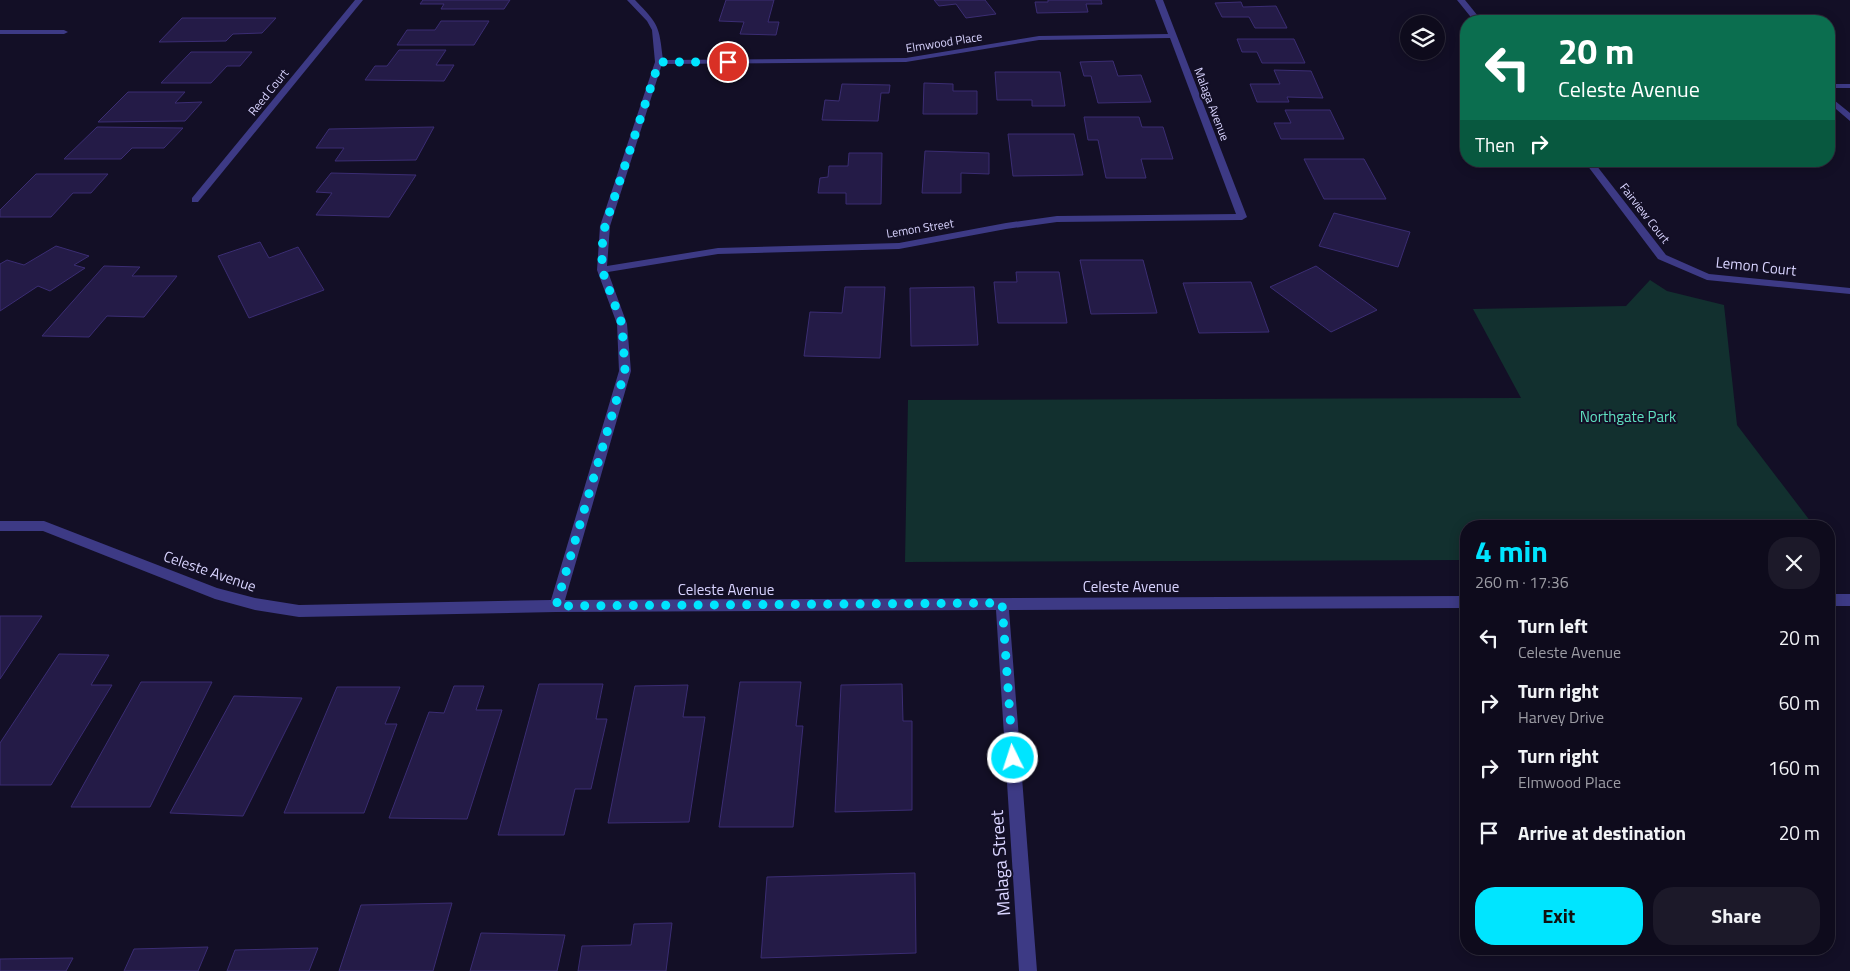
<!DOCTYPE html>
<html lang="en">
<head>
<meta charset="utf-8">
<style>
  body { margin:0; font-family:"Titillium Web",sans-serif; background:#1c1929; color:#f1f3f6; height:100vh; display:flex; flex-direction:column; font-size:19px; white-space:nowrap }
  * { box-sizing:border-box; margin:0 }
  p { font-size:16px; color:#9b9ba3 }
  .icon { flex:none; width:28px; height:28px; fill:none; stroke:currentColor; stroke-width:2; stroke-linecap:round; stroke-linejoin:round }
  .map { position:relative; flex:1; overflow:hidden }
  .side { position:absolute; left:1460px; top:520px; width:375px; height:435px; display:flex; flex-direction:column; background:#0e0b1c; border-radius:20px; box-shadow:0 2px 12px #0003,0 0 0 1px #2e2b3b }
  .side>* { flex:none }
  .hud { position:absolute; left:1460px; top:15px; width:375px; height:152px; border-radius:20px; box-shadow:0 2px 12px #0003,0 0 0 1px #2e2b3b; background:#0b6e4f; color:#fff; overflow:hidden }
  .fabs { position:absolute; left:1400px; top:15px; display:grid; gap:10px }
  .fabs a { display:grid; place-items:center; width:45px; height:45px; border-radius:50%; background:#0e0b1c; box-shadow:0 2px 12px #0003,0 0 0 1px #2e2b3b; font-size:25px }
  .pin { position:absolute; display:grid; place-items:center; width:42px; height:42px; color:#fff; margin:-21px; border:2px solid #fff; border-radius:50%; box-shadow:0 1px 5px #0007 }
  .me { position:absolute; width:55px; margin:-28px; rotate:356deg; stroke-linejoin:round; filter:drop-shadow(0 0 4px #0008) }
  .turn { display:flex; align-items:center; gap:18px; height:105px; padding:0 15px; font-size:22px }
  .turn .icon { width:65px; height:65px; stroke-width:2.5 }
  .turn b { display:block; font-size:35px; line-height:42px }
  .then { display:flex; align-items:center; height:48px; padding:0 15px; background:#0003; gap:10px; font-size:19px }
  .round { display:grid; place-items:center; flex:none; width:52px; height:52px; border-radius:20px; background:#1c1929 }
  .summary { display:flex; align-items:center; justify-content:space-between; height:85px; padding:0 15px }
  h1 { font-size:30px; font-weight:700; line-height:38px; color:#00e5ff }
  .primary-button { display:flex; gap:10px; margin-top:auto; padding:10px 15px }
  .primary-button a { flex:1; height:58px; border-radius:20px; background:#00e5ff; color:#111; font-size:20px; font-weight:700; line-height:58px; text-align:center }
  .primary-button a+a { background:#1c1929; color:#f1f3f6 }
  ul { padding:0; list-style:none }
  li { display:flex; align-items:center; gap:15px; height:65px; padding:0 15px }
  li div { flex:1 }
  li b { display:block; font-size:19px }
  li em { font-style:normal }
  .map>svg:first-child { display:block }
</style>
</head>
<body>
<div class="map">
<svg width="1850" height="971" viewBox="0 0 1850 971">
  <rect width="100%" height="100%" fill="#130f26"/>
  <path fill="#12302f" d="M1650 280 1667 291 1724 305 1737 425 1814 526H1466V560L905 562 908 400 1521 398 1473 309 1626 306Z"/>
  <path fill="#241b47" stroke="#3b2d73" d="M423 0H510L504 9H441L444 4H420Z
    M726 0H774L768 22H779L776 35 740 34 744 22 719 21Z
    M934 0H985L996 14 966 18 956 4 939 6Z
    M1048 0H1101L1102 4H1086L1088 12 1037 13 1035 2H1048Z
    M1241 2 1243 7 1276 6 1287 28H1255L1249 17H1222L1215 3Z
    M182 18H276L262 33 233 34 226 41 159 42Z
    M441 21H489L474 45H397L407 30H435Z
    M1237 39H1294L1305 63H1262L1257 52H1242Z
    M399 50H446L436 65H454L444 81 365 80 375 66H387Z
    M191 52H252L240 66H227L211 83H161Z
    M1113 61 1118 76 1141 75 1151 102 1098 103 1091 76H1084L1080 62Z
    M1274 70 1311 71 1323 98 1287 97 1289 102H1257L1250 84H1280Z
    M995 72H1060L1065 106H1032V100H997Z
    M924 83 953 84V91H977V114H923Z
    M842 84 890 85 889 93H881L878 121 822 120 825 100 839 101Z
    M128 92H185L175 103 202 102 185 121 98 122Z
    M1285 110H1330L1344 139H1281L1274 123H1291Z
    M1084 117H1139L1142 127H1163L1173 159H1141L1146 178H1106L1098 140H1088Z
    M97 127 183 128 164 148H132L121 159H64Z
    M434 127 416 160 335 161 344 148H316L329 129Z
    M1008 134H1074L1083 175 1013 176Z
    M925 151 989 153V174L961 173V193H922Z
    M849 153H882L881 204H846V193H818L820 178 828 177 829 166H848Z
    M1304 159H1364L1386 199H1324Z
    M331 173 416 175 389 217 316 215 332 193 316 192Z
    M36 174H108L91 193H73L51 217H0V210Z
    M1334 213 1410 232 1398 267 1319 246Z
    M260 242 269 258 298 247 324 290 249 318 218 256Z
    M56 246 89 256 74 265 85 268 50 291 38 286 0 311V264L7 260 24 265Z
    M1080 260H1143L1157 313 1091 314Z
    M104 266 140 267 132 276H177L144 317 107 316 89 337 42 336Z
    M1316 266 1377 310 1331 332 1270 287Z
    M1016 272H1059L1067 323H998L994 282H1017Z
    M1251 282 1269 332 1199 333 1183 283Z
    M845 287H885L880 358 804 356 810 312 842 313Z
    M974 287 978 345 911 346 910 288Z
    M0 616H42L0 679Z
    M59 654 109 655 91 685H112L51 785H0V743Z
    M141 682H212L150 807H71Z
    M740 682H801L796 726H803L793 827H719Z
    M539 684H603L596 719H607L591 789H575L564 835H498Z
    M902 684 903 721H912V810L835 812 841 685Z
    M688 685 683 717H705L689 822 608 823 635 686Z
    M454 686H484L476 710H502L467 819 389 818 429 712 444 713Z
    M337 687H400L385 724H397L364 813H284Z
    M234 696 302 698 243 816 170 813Z
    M915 873 916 953 761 958 767 877Z
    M452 903 433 971H339L361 905Z
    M672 923 666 971H578L582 946 631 945 634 924Z
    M481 933 565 935 557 971H470Z
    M208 947 198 971H124L134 949Z
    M318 948 309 971H227L235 950Z
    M73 958 66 971H0V959Z"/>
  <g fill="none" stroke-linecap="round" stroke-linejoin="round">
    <path fill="#3d3a85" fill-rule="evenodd" d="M355 0H363L198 202H192V198Z
      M627 0H635C659 25 659 25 663 60L906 58 1039 36 1168 34 1155 0H1163L1247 217 1242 220 1057 222 1006 229 899 249 718 254 608 272 627 324 631 371 565 600 1466 596V608L1009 610 1037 971H1019L996 610 556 612 299 617 255 610 215 599 43 531H0V521H44L217 588 255 598 299 605 551 600 619 371 617 324 597 270 600 226 655 62 652 30 647 21ZM1170 38 1236 214 1057 216 1006 223 899 243 718 248 607 266 610 226 662 64 906 62 1039 40Z
      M1457 0H1465L1482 21H1474Z
      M0 30H64L68 32 64 34H0Z
      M1829 84H1850V88H1829Z
      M1829 96 1850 113V121L1829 103Z
      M1584 161H1593L1666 255 1709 274 1850 288V294L1707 280 1658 259Z
      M1829 594H1850V606H1829Z"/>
  </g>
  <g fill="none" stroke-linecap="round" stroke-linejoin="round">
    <path stroke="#00e5ff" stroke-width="9" stroke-dasharray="0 16.2" d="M728 62H659L605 226 602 247V270L622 324 625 371 556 606 1002 603 1013 758"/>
  </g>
  <g text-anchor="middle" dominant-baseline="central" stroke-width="4" stroke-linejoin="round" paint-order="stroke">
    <g font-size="12" fill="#d9d4ff" stroke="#130f26">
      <text transform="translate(944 42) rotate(-9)">Elmwood Place</text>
      <text transform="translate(268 92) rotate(-51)">Reed Court</text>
      <text transform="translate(1212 104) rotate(69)">Malaga Avenue</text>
      <text transform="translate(1645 213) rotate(52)">Fairview Court</text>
      <text transform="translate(920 228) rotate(-9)">Lemon Street</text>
    </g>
    <g font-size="15" fill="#d9d4ff" stroke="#130f26">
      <text transform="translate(1756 266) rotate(6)">Lemon Court</text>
      <text transform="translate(210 571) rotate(19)">Celeste Avenue</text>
      <text x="1131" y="586">Celeste Avenue</text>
      <text x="726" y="589">Celeste Avenue</text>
    </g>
    <g font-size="15" fill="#5fe0c0" stroke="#130f26">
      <text x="1628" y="416">Northgate Park</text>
    </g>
    <g font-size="18" fill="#d9d4ff" stroke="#130f26">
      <text transform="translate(1000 863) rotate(-94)">Malaga Street</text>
    </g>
  </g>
</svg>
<div class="fabs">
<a><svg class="icon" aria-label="layers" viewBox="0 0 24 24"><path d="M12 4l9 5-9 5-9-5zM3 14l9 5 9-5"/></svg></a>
</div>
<div class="pin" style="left:728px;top:62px;background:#d93025"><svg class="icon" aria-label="arrive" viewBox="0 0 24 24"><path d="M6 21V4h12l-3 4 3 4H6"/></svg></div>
<svg class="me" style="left:1013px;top:758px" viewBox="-20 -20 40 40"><circle r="17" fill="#00e5ff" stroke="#fff" stroke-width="3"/><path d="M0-11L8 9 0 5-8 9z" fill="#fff"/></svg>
<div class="hud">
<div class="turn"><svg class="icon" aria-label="left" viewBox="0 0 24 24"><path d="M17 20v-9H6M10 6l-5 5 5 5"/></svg><div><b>20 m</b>Celeste Avenue</div></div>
<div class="then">Then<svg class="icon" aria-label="right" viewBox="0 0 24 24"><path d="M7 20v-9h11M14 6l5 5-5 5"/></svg></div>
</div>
<section class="side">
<div class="summary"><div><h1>4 min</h1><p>260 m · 17:36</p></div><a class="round"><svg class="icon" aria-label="close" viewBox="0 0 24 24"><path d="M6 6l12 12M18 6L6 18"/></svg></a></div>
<ul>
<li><svg class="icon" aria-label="left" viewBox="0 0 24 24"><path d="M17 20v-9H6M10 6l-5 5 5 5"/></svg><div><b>Turn left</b><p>Celeste Avenue</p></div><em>20 m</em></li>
<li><svg class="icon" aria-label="right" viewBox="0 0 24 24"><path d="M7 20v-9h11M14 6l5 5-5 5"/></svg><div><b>Turn right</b><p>Harvey Drive</p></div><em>60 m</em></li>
<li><svg class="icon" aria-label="right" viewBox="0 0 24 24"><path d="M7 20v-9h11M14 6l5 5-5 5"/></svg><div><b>Turn right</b><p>Elmwood Place</p></div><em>160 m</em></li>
<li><svg class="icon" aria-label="arrive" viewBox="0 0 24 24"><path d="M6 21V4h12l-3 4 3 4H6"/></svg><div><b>Arrive at destination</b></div><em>20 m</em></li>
</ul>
<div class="primary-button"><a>Exit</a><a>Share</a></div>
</section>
</div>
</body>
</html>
